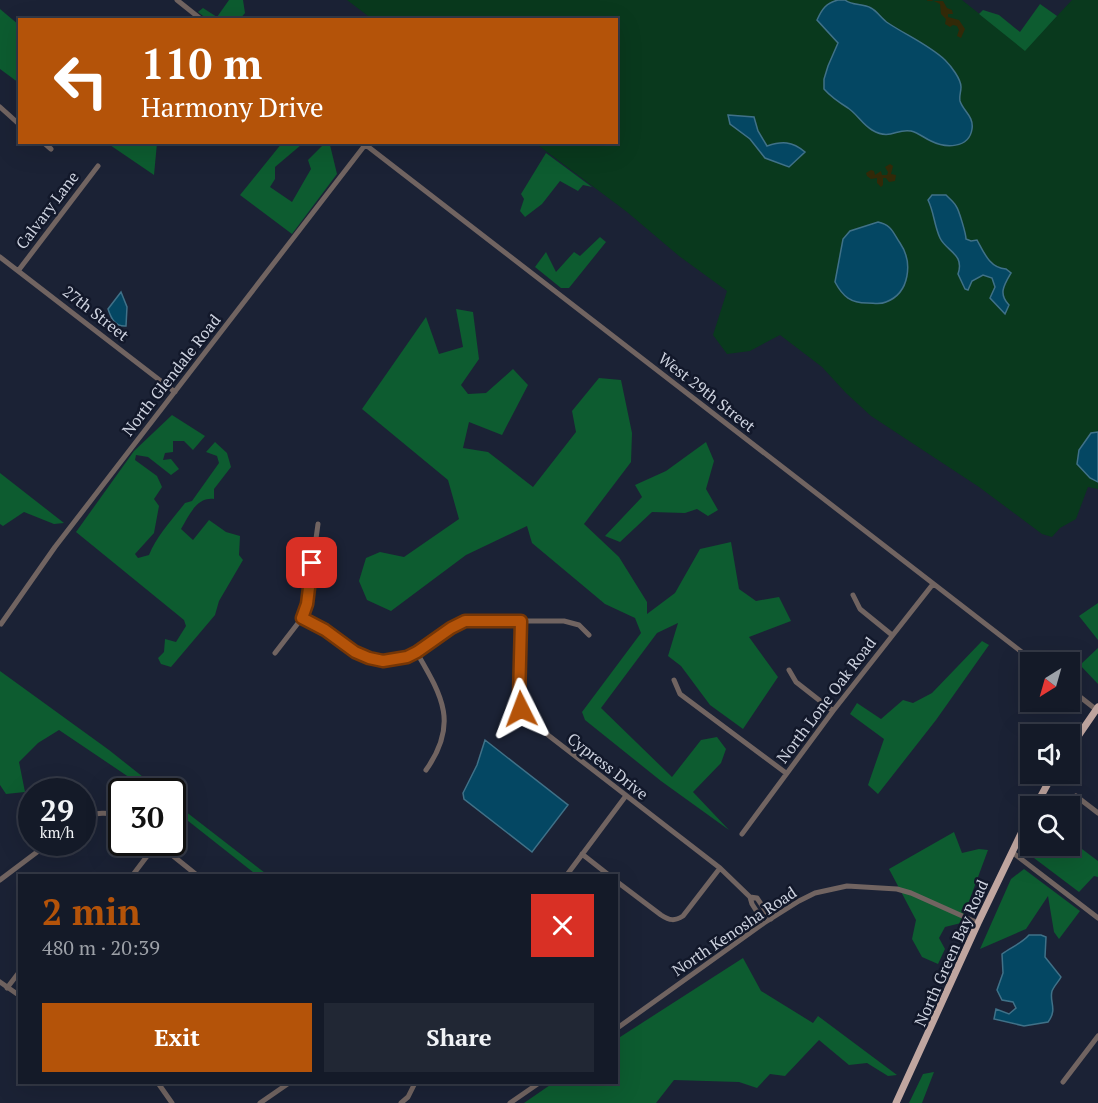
<!DOCTYPE html>
<html lang="en">
<head>
<meta charset="utf-8">
<style>
  body { margin:0; font-family:"PT Serif",serif; background:#212734; color:#f1f3f6; height:100vh; display:flex; flex-direction:column; font-size:22px; white-space:nowrap }
  * { box-sizing:border-box; margin:0 }
  p { font-size:20px; color:#9da1a8 }
  .icon { flex:none; width:33px; height:33px; fill:none; stroke:currentColor; stroke-width:2; stroke-linecap:round; stroke-linejoin:round }
  .map { position:relative; flex:1; overflow:hidden }
  .drawer { position:absolute; left:18px; top:874px; width:600px; height:210px; display:flex; flex-direction:column; background:#141a28; border-radius:0px; box-shadow:0 6px 24px #0002,0 0 0 2px #333845 }
  .drawer>* { flex:none }
  .hud { position:absolute; left:18px; top:18px; width:600px; height:126px; border-radius:0px; box-shadow:0 6px 24px #0002,0 0 0 2px #333845; background:#b45309; color:#fff; overflow:hidden }
  .needle { width:39px; rotate:217deg }
  .fabs { position:absolute; left:1020px; top:652px; display:grid; gap:12px }
  .fabs a { display:grid; place-items:center; width:60px; height:60px; border-radius:0px; background:#141a28; box-shadow:0 6px 24px #0002,0 0 0 2px #333845; font-size:30px }
  .speed { position:absolute; left:18px; top:778px; display:flex; gap:12px; font-size:30px; font-weight:700; text-align:center }
  .speed>* { display:grid; place-content:center; width:78px; height:78px; border-radius:50%; background:#141a28; box-shadow:0 6px 24px #0002,0 0 0 2px #333845; line-height:1 }
  .speed small { font-size:15px; font-weight:400 }
  .speed .limit { border:3px solid #111; border-radius:9px; background:#fff; color:#111 }
  .pin { position:absolute; display:grid; place-items:center; width:51px; height:51px; color:#fff; margin:-26px; border-radius:12px; box-shadow:0 3px 9px #0006 }
  .me { position:absolute; width:66px; margin:-33px; rotate:357deg; stroke-linejoin:round; filter:drop-shadow(0 0 4px #0008) }
  .turn { display:flex; align-items:center; gap:21px; height:126px; padding:0 24px; font-size:27px }
  .turn .icon { width:78px; height:78px; stroke-width:2.5 }
  .turn b { display:block; font-size:42px; line-height:51px }
  .round { display:grid; place-items:center; flex:none; width:63px; height:63px; border-radius:0px; background:#212734 }
  .head { display:flex; align-items:center; justify-content:space-between; height:102px; padding:0 24px }
  h1 { font-size:36px; font-weight:800; line-height:45px; color:#b45309 }
  .cta { display:flex; gap:12px; margin-top:auto; padding:12px 24px }
  .cta a { flex:1; height:69px; border-radius:0px; background:#b45309; color:#fff; font-size:24px; font-weight:800; line-height:69px; text-align:center }
  .cta a+a { background:#212734; color:#f1f3f6 }
  .map>svg:first-child { display:block }
</style>
</head>
<body>
<div class="map">
<svg width="1098" height="1103" viewBox="0 0 1098 1103">
  <rect width="100%" height="100%" fill="#1b2235"/>
  <path fill="#09391d" d="M347 0H962L1025 50 1072 0H1098V489L1088 487 1076 519 1060 528 1052 537 1042 534 979 487 871 416 846 393 822 367 780 335 750 351 727 354 713 335 727 291 679 256 627 212 535 143 616 142V20L372 19Z"/>
  <path fill="#0d5c30" d="M229 0H243L245 13 240 19H207L198 12 203 8 217 17Z
    M1040 4 1057 16 1025 51 979 14 983 10 999 15 1020 32Z
    M0 9 19 25V83L0 69Z
    M107 143H157L154 175Z
    M282 143H300L301 145 275 167V179L270 187 292 202 311 169 308 160 325 143 330 145 337 174 292 234 240 195Z
    M546 153 592 187 583 185 578 191 560 181 542 204 525 217 520 211 524 199 521 194Z
    M600 237 606 242 569 288H561L535 267 546 252 556 272 574 252 580 256Z
    M456 309 473 312 479 359 461 385 468 394 486 393 513 369 528 385 502 435 469 422 463 448 488 452 533 487 576 432 572 411 599 378 621 380 632 433 631 462 584 524 619 557 647 602V614L675 593 700 549 731 542 739 589 756 601 779 597 791 621 749 637 778 677 743 729 710 705 681 666 668 656 678 623 657 633 601 708 672 777 701 740 717 737 726 749 721 763 693 792 729 830 661 781 585 720 582 712 641 633 635 618 605 604 532 543 527 526 466 555 391 611 367 600 359 581 366 558 380 552 404 557 459 519 448 480 362 409 426 317 439 354 463 347Z
    M172 415 205 436 193 450 184 441H173V452L165 453 163 460 171 459 179 469 171 475 148 457 136 455 135 460 157 476 162 487 154 499 159 506 154 533 135 554 138 558 149 555C157 535 172 520 185 503L192 501 219 463 217 456 206 452 215 442 227 453 231 467 214 489V499C196 497 189 516 181 529L193 540 209 520 226 532 240 536 239 555 243 560 219 601 215 615 171 667 161 664 158 658 164 652 165 639 176 642 186 626 184 620 76 532 134 451Z
    M706 442 714 461 706 489 718 510 708 516 697 509 685 513 652 512 620 542 605 536 642 497 635 485 666 471Z
    M0 473 64 523 54 524 24 512 3 526 0 524Z
    M1098 603V640L1079 616Z
    M982 641 989 645 936 720 878 794 868 785 884 739 850 714 857 703 881 719 903 700 913 703 932 693Z
    M1098 648V684L1080 665Z
    M0 671 109 750 162 792H151L59 730 38 743 19 762 25 792 6 794 0 785Z
    M172 801 269 876H258L173 809Z
    M954 832 962 853 979 849 988 850 961 923 945 927 939 938 945 949 938 964 922 957 912 939 916 920 889 869Z
    M1070 840 1098 861V877L1094 876 1079 892 1026 852 1030 842V846H1070Z
    M1024 869 1080 911 1059 939 1054 932 1048 896 1026 929 980 949 1011 879Z
    M743 958 761 991 813 1023 818 1016 897 1075 888 1076 867 1063 849 1065 819 1040 785 1076 770 1074 757 1088 739 1082 674 1080 656 1103H524L553 1083H616L617 1039Z
    M934 1072 922 1103H909L923 1074Z"/>
  <path fill="#322908" d="M926 0 943 1 947 8 952 10 953 14H948V17L959 20 965 29 961 38 957 36 959 30 957 26 953 25 950 27 945 24 946 19 941 14 940 4 932 0Z
    M890 164 893 166 891 174 896 175 895 181 889 182 886 178H883V185L881 187 877 183V178L871 179 867 176 866 173 871 170 874 171 875 175 881 171 882 175H887L888 172 885 167Z"/>
  <path fill="#044763" stroke="#407188" stroke-width="1.5" d="M838 0H845C852 6 863 3 871 8 877 11 882 19 888 23 906 35 929 45 945 60 951 66 961 79 961 87 961 92 959 96 960 101 963 111 974 116 972 129 969 149 945 148 931 141 924 138 919 133 911 131 896 128 891 141 872 130 862 124 857 114 848 108 840 103 831 97 824 89V79L828 66 838 43 817 20C822 9 826 3 838 0Z
    M728 115 754 117 758 131 767 146C782 141 792 141 805 152L789 167 765 158 750 139 730 124Z
    M932 195H946C950 199 954 202 956 206 959 210 966 234 966 239L971 241 977 240C984 253 990 268 1006 269L1011 273C1004 285 998 294 1009 305L1005 314 990 298 995 287 992 278 983 275 972 281 968 290 965 289 958 274C965 254 946 251 940 238 934 225 934 212 928 200Z
    M878 222C892 225 893 233 900 243 913 262 910 293 886 302 880 305 874 303 867 303 851 303 843 297 835 282L843 239 850 231Z
    M121 292 127 307 126 326C115 327 111 318 108 309Z
    M1098 432V482L1090 478 1077 464 1079 450 1091 433Z
    M485 740 568 805 532 852 464 799 463 793 477 765Z
    M1029 935H1041L1046 937 1045 957 1061 977C1059 981 1054 986 1052 991 1049 1002 1058 1009 1048 1022L1024 1026 994 1019 996 1009 1009 1014 1016 1008 1013 1002 1002 1000 997 990 1003 973 1002 954C1011 947 1021 944 1029 935Z"/>
  <g fill="none" stroke-linecap="round" stroke-linejoin="round">
    <path stroke="#716461" stroke-width="5" d="M177 0 202 20
      M0 107 20 125
      M43 142 51 149
      M362 142 1036 663
      M0 257 175 392
      M18 271 98 166
      M853 595 860 609 892 635
      M302 618C310 622 319 626 327 631 357 651 382 675 419 651 435 642 448 628 465 621H564L579 625 589 635
      M521 620 519 698 526 718 720 868 750 897 757 898 771 919
      M1 624 55 547 365 145
      M275 653 302 618 307 604 318 524
      M417 653C442 696 459 724 426 770
      M789 670 796 682 833 711
      M674 680 680 694 786 773
      M1070 689 1098 711
      M1076 796 1098 813
      M82 819C94 812 110 811 122 818
      M172 824 179 815
      M742 834 833 711 933 584
      M157 843 198 876
      M1012 852 1098 918
      M582 854 610 876
      M132 876 157 843
      M566 876 625 797
      M0 880 49 843
      M616 881 661 915C670 921 675 921 683 916L720 868
      M750 897 752 904 764 923
      M0 982 20 996
      M7 988 20 971
      M616 1029 764 923 799 901 815 893 847 886 897 889 911 893 978 923
      M1063 1082 1098 1036
      M158 1083 172 1103
      M260 1103 289 1083
      M401 1103 408 1097 415 1083
      M510 1103 539 1083"/>
    <path stroke="#c0a6a0" stroke-width="7" d="M1070 748 1098 707
      M1035 807 1053 774
      M896 1103 978 923 1030 815"/>
  </g>
  <g fill="none" stroke-linecap="round" stroke-linejoin="round">
    <defs>
      <path id="route" d="M312 563 307 604 302 618 325 630 355 652 369 658 383 661 407 657 417 652 451 628 465 621H521L519 698 521 709"/>
    </defs>
    <use href="#route" stroke="#753606" stroke-width="15"/>
    <use href="#route" stroke="#b45309" stroke-width="10"/>
  </g>
  <g text-anchor="middle" dominant-baseline="central" stroke-width="5" stroke-linejoin="round" paint-order="stroke">
    <g font-size="16" fill="#cdd2df" stroke="#12182a">
      <text transform="translate(47 210) rotate(-53)">Calvary Lane</text>
      <text transform="translate(96 313) rotate(38)">27th Street</text>
      <text transform="translate(171 375) rotate(-52)">North Glendale Road</text>
      <text transform="translate(707 392) rotate(38)">West 29th Street</text>
      <text transform="translate(826 700) rotate(-53)">North Lone Oak Road</text>
      <text transform="translate(608 766) rotate(38)">Cypress Drive</text>
      <text transform="translate(734 931) rotate(-34)">North Kenosha Road</text>
      <text transform="translate(951 953) rotate(-66)">North Green Bay Road</text>
    </g>
  </g>
</svg>
<div class="fabs">
<a><svg class="needle" viewBox="-14 -14 28 28"><path d="M0-13l5 13h-10z" fill="#e53935"/><path d="M0 13l5-13h-10z" fill="#9da1a8"/></svg></a>
<a><svg class="icon" aria-label="sound" viewBox="0 0 24 24"><path d="M4 9h4l5-4v14l-5-4H4zM17 9q2 3 0 6"/></svg></a>
<a><svg class="icon" aria-label="search" viewBox="0 0 24 24"><circle cx="10" cy="10" r="6"/><path d="M15 15l6 6"/></svg></a>
</div>
<div class="speed"><div>29<small>km/h</small></div><div class="limit">30</div></div>
<div class="pin" style="left:312px;top:563px;background:#d93025"><svg class="icon" aria-label="arrive" viewBox="0 0 24 24"><path d="M6 21V4h12l-3 4 3 4H6"/></svg></div>
<svg class="me" style="left:521px;top:709px" viewBox="-20 -20 40 40"><path d="M0-17L14 15 0 8-14 15z" fill="#b45309" stroke="#fff" stroke-width="4"/></svg>
<div class="hud">
<div class="turn"><svg class="icon" aria-label="left" viewBox="0 0 24 24"><path d="M17 20v-9H6M10 6l-5 5 5 5"/></svg><div><b>110 m</b>Harmony Drive</div></div>
</div>
<section class="drawer">
<div class="head"><div><h1>2 min</h1><p>480 m · 20:39</p></div><a class="round" style="background:#d93025;color:#fff"><svg class="icon" aria-label="close" viewBox="0 0 24 24"><path d="M6 6l12 12M18 6L6 18"/></svg></a></div>
<div class="cta"><a>Exit</a><a>Share</a></div>
</section>
</div>
</body>
</html>
